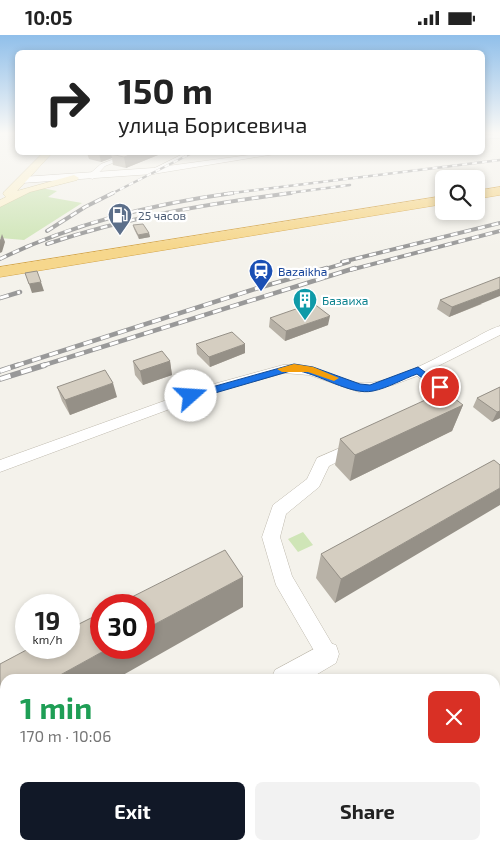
<!DOCTYPE html>
<html lang="en">
<head>
<meta charset="utf-8">
<style>
  body { margin:0; font-family:"Exo 2",sans-serif; background:#f2f2f2; color:#222; height:100vh; display:flex; flex-direction:column; font-size:19px; white-space:nowrap }
  * { box-sizing:border-box; margin:0 }
  p { font-size:16px; color:#767676 }
  .icon { flex:none; width:28px; height:28px; fill:none; stroke:currentColor; stroke-width:2; stroke-linecap:round; stroke-linejoin:round }
  .map { position:relative; flex:1; overflow:hidden }
  .sheet { position:absolute; left:0px; top:639px; width:500px; height:176px; display:flex; flex-direction:column; background:#fff; border-radius:15px 15px 0 0; box-shadow:0 2px 8px #0003 }
  .sheet>* { flex:none }
  .guide { position:absolute; left:15px; top:15px; width:470px; height:105px; border-radius:8px; box-shadow:0 2px 8px #0003; background:#fff; color:#222; overflow:hidden }
  .tools { position:absolute; left:435px; top:135px; display:grid; gap:10px }
  .tools a { display:grid; place-items:center; width:50px; height:50px; border-radius:8px; background:#fff; box-shadow:0 2px 8px #0003; font-size:25px }
  .speed { position:absolute; left:15px; top:559px; display:flex; gap:10px; font-size:25px; font-weight:700; text-align:center }
  .speed>* { display:grid; place-content:center; width:65px; height:65px; border-radius:50%; background:#fff; box-shadow:0 2px 8px #0003; line-height:1 }
  .speed small { font-size:12px; font-weight:400 }
  .speed .limit { border:8px solid #d22; background:#fff; color:#111 }
  .pin { position:absolute; display:grid; place-items:center; width:42px; height:42px; color:#fff; margin:-21px; border:2px solid #fff; border-radius:50%; box-shadow:0 1px 5px #0007 }
  .me { position:absolute; width:55px; margin:-28px; rotate:71deg; stroke-linejoin:round; filter:drop-shadow(0 0 4px #0008) }
  .turn { display:flex; align-items:center; gap:18px; height:105px; padding:0 20px; font-size:22px }
  .turn .icon { width:65px; height:65px; stroke-width:2.5 }
  .turn b { display:block; font-size:35px; line-height:42px }
  .round { display:grid; place-items:center; flex:none; width:52px; height:52px; border-radius:8px; background:#f2f2f2 }
  .overview { display:flex; align-items:center; justify-content:space-between; height:85px; padding:0 20px }
  h1 { font-size:30px; font-weight:700; line-height:38px; color:#1e9e55 }
  .primary-button { display:flex; gap:10px; margin-top:auto; padding:10px 20px }
  .primary-button a { flex:1; height:58px; border-radius:8px; background:#111827; color:#fff; font-size:20px; font-weight:700; line-height:58px; text-align:center }
  .primary-button a+a { background:#f2f2f2; color:#222 }
  .status { display:flex; justify-content:space-between; align-items:center; height:35px; padding:0 25px; background:#fff; direction:ltr }
  .status svg { height:14px; fill:currentColor }
  .map>svg:first-child { display:block }
</style>
</head>
<body>
<div class="status"><b>10:05</b><svg viewBox="0 0 49 12"><path d="M0 12V9h3v3zM5 12V6h3v6zM10 12V3h3v9zM15 12V0h3v12zM26 1h20v11H26zM47 4h2v5h-2z"/></svg></div>
<div class="map">
<svg width="500" height="814" viewBox="0 0 500 814">
  <rect width="100%" height="100%" fill="#f4f2eb"/>
  <path fill="#cfe5b7" d="M41 153 57 156 48 162 82 168 24 205 0 203V171L24 157Z
    M303 497 313 510 298 517 288 504Z
    M21 810H123L116 814H12Z"/>
  <g fill="none" stroke-linecap="round" stroke-linejoin="round">
    <defs>
      <path id="minor" d="M130 118H138L105 131 93 144 86 142 101 129Z
        M185 118H192L154 139 147 137Z
        M500 291V300L428 336 447 352 446 372 434 380 427 375 432 370 433 353 417 341 393 350 359 357 309 340 284 338 213 358 0 437V425L203 352 283 330C316 328 344 351 369 348 398 345 442 320 469 306 479 301 489 294 500 291Z
        M354 407 359 408 362 412 359 416 329 431 319 452 286 479 280 502 292 541 338 619 334 626 327 630 320 626 276 550 262 502 273 470 307 444 317 423Z"/>
      <path id="tertiary" d="M500 99V103L482 104V100Z
        M264 118H281L153 139 22 148 18 145 22 142 153 133Z
        M327 607 336 610 339 619 336 628 309 644H271L275 635Z
        M5 786V810H17L11 814H0V787Z"/>
      <path id="secondary" d="M43 118H52L17 156 74 140 79 143 77 145 30 157 0 172V165L6 162 3 159 4 157Z"/>
      <path id="trunk" d="M500 152V160L476 164V156Z
        M444 161V169L0 242V232Z"/>
    </defs>
    <use href="#minor" stroke="#bfbaae" stroke-width="1"/>
    <use href="#tertiary" stroke="#bfbaae" stroke-width="1"/>
    <use href="#secondary" stroke="#d0c59e" stroke-width="1"/>
    <use href="#trunk" stroke="#d3a346" stroke-width="1"/>
    <use href="#minor" fill="#fff" fill-rule="evenodd"/>
    <use href="#tertiary" fill="#fff" fill-rule="evenodd"/>
    <use href="#secondary" fill="#fbf1ce" fill-rule="evenodd"/>
    <use href="#trunk" fill="#f6d78c" fill-rule="evenodd"/>
    <defs>
      <path id="rail-far3" d="M111 159 192 118
        M224 159 500 125
        M281 159 350 150"/>
      <path id="rail-far2" d="M47 196 85 172 113 158
        M47 209C127 182 208 169 291 158
        M0 224C74 188 152 169 233 158
        M342 227 500 188
        M322 235 349 227
        M350 235 500 196"/>
      <path id="rail-far1" d="M0 263 20 257
        M15 331 258 253 327 233
        M41 331 355 233"/>
      <path id="rail" d="M0 336 18 330
        M0 344 45 330"/>
    </defs>
    <use href="#rail-far3" stroke="#999" stroke-width="2.5"/>
    <use href="#rail-far2" stroke="#999" stroke-width="4"/>
    <use href="#rail-far1" stroke="#999" stroke-width="4.5"/>
    <use href="#rail" stroke="#999" stroke-width="5.5"/>
    <use href="#rail-far3" stroke="#fff" stroke-width="2" stroke-dasharray="5" stroke-linecap="butt"/>
    <use href="#rail-far2" stroke="#fff" stroke-width="2.5" stroke-dasharray="7" stroke-linecap="butt"/>
    <use href="#rail-far1" stroke="#fff" stroke-width="3" stroke-dasharray="9" stroke-linecap="butt"/>
    <use href="#rail" stroke="#fff" stroke-width="4" stroke-dasharray="11" stroke-linecap="butt"/>
  </g>
  <path fill="#b7b1a6" d="M87 118H163L126 133 113 130 112 123 101 127 89 124Z
    M133 190 149 198 150 202 139 204 134 194Z
    M440 265 482 269 449 282 437 274Z
    M270 283 328 290 285 306 269 292Z
    M196 309 245 318 210 332 197 319Z
    M133 326H170L172 340 143 350 135 340Z
    M57 352 117 362 70 380 62 366Z
    M500 352V383L492 387 473 372 477 363Z
    M463 370 452 396 350 446 335 430 340 404Z
    M494 425 335 568 316 543 321 519Z"/>
  <path fill="#959087" d="M99 118H126L111 119 112 123 101 127Z
    M135 118H163L126 133 124 122Z
    M149 198 150 202 139 204 138 200Z
    M2 199 5 207 2 217 0 218V205Z
    M41 247 44 256 32 258 29 249Z
    M500 254V261L449 282 452 272Z
    M330 281 328 290 285 306 286 296Z
    M245 309V318L210 332 209 322Z
    M170 326 172 340 143 350 140 336Z
    M113 348 117 362 70 380 65 365Z
    M463 370 452 396 350 446 355 420Z
    M500 376V383L492 387 497 377Z
    M500 453V470L335 568 341 544Z
    M243 542V572L116 644H53L111 612H144V595Z
    M5 669V699L0 695V672Z"/>
  <path fill="#d5cec1" stroke="#959087" d="M115 118H135L124 122 111 119Z
    M143 189 149 198 138 200 133 190Z
    M37 236 41 247 29 249 25 238Z
    M500 242V254L452 272 440 265Z
    M313 268 330 281 286 296 270 283Z
    M232 297 245 309 209 322 196 309Z
    M162 316 170 326 140 336 133 326Z
    M105 335 113 348 65 365 57 352Z
    M500 352V376L497 377 477 363Z
    M445 356 463 370 355 420 340 404Z
    M494 425 500 430V453L341 544 321 519Z
    M225 515 243 542 144 595V570H116Z
    M101 578V612H111L53 644H5V669L0 672V629L32 612H69V594Z"/>
  <linearGradient id="sky" x2="0" y2="1"><stop stop-color="#90bfea"/><stop offset="0.46" stop-color="#faf9f6"/><stop offset="1" stop-color="#faf9f6" stop-opacity="0"/></linearGradient>
  <rect width="500" height="213" fill="url(#sky)"/>
  <path fill="#1a73e8" stroke="#114b97" d="M294 329 313 332 360 349 370 350 418 332 446 352 444 355H437L417 339C403 344 388 353 373 356 351 361 318 338 294 335L191 365 186 361 187 359Z"/>
  <path fill="#f59e0b" d="M294 329 313 332 339 343 334 346 308 337H282L277 334Z"/>
  <defs>
    <symbol id="fuel-pin" viewBox="-11 -11 22 30"><path d="M0 17L-7.5 6A9.5 9.5 0 1 1 7.5 6Z" fill="#5c6f8a" stroke="#fff"/><path d="M-5.5-6h7V0h2V4h1.3V-2.5L3-4.5l.8-.8L6-3V5H2.5V1h-1V6h-7ZM-4.2-4.7v3.2H.2V-4.7Z" fill="#fff"/></symbol>
    <symbol id="station-pin" viewBox="-11 -11 22 30"><path d="M0 17L-7.5 6A9.5 9.5 0 1 1 7.5 6Z" fill="#1a4fb4" stroke="#fff"/><path d="M-3-6H3Q5-6 5-4V2Q5 4 3 4L4.5 6H3L1.5 4h-3L-3 6H-4.5L-3 4Q-5 4-5 2V-4Q-5-6-3-6ZM-3.5-4v3h7v-3ZM-3.5 1v1.5H-2V1ZM2 1v1.5H3.5V1Z" fill="#fff"/></symbol>
    <symbol id="building-pin" viewBox="-11 -11 22 30"><path d="M0 17L-7.5 6A9.5 9.5 0 1 1 7.5 6Z" fill="#0f9aa8" stroke="#fff"/><path d="M-4-6H4V6H1V3H-1V6H-4ZM-2.5-4.3h1.7v1.8h-1.7ZM.8-4.3h1.7v1.8H.8ZM-2.5-1h1.7V.8h-1.7ZM.8-1h1.7V.8H.8Z" fill="#fff"/></symbol>
  </defs>
  <g fill-rule="evenodd">
    <use href="#fuel-pin" x="106" y="166" width="28" height="38"/>
    <use href="#station-pin" x="247" y="222" width="28" height="38"/>
    <use href="#building-pin" x="291" y="251" width="28" height="38"/>
  </g>
  <g text-anchor="middle" dominant-baseline="central" stroke-width="4.5" stroke-linejoin="round" paint-order="stroke">
    <g font-size="12" fill="#4e5e75" stroke="#fff" text-anchor="start">
      <text x="138" y="180">25 часов</text>
    </g>
    <g font-size="12" fill="#164399" stroke="#fff" text-anchor="start">
      <text x="278" y="236">Bazaikha</text>
    </g>
    <g font-size="12" fill="#0d838f" stroke="#fff" text-anchor="start">
      <text x="322" y="265">Базаиха</text>
    </g>
  </g>
</svg>
<div class="tools">
<a><svg class="icon" aria-label="search" viewBox="0 0 24 24"><circle cx="10" cy="10" r="6"/><path d="M15 15l6 6"/></svg></a>
</div>
<div class="speed"><div>19<small>km/h</small></div><div class="limit">30</div></div>
<div class="pin" style="left:440px;top:352px;background:#d93025"><svg class="icon" aria-label="arrive" viewBox="0 0 24 24"><path d="M6 21V4h12l-3 4 3 4H6"/></svg></div>
<svg class="me" style="left:191px;top:361px" viewBox="-20 -20 40 40"><circle r="19" fill="#fff"/><path d="M0-13L10 11 0 6-10 11z" fill="#1a73e8"/></svg>
<div class="guide">
<div class="turn"><svg class="icon" aria-label="right" viewBox="0 0 24 24"><path d="M7 20v-9h11M14 6l5 5-5 5"/></svg><div><b>150 m</b>улица Борисевича</div></div>
</div>
<section class="sheet">
<div class="overview"><div><h1>1 min</h1><p>170 m · 10:06</p></div><a class="round" style="background:#d93025;color:#fff"><svg class="icon" aria-label="close" viewBox="0 0 24 24"><path d="M6 6l12 12M18 6L6 18"/></svg></a></div>
<div class="primary-button"><a>Exit</a><a>Share</a></div>
</section>
</div>
</body>
</html>
